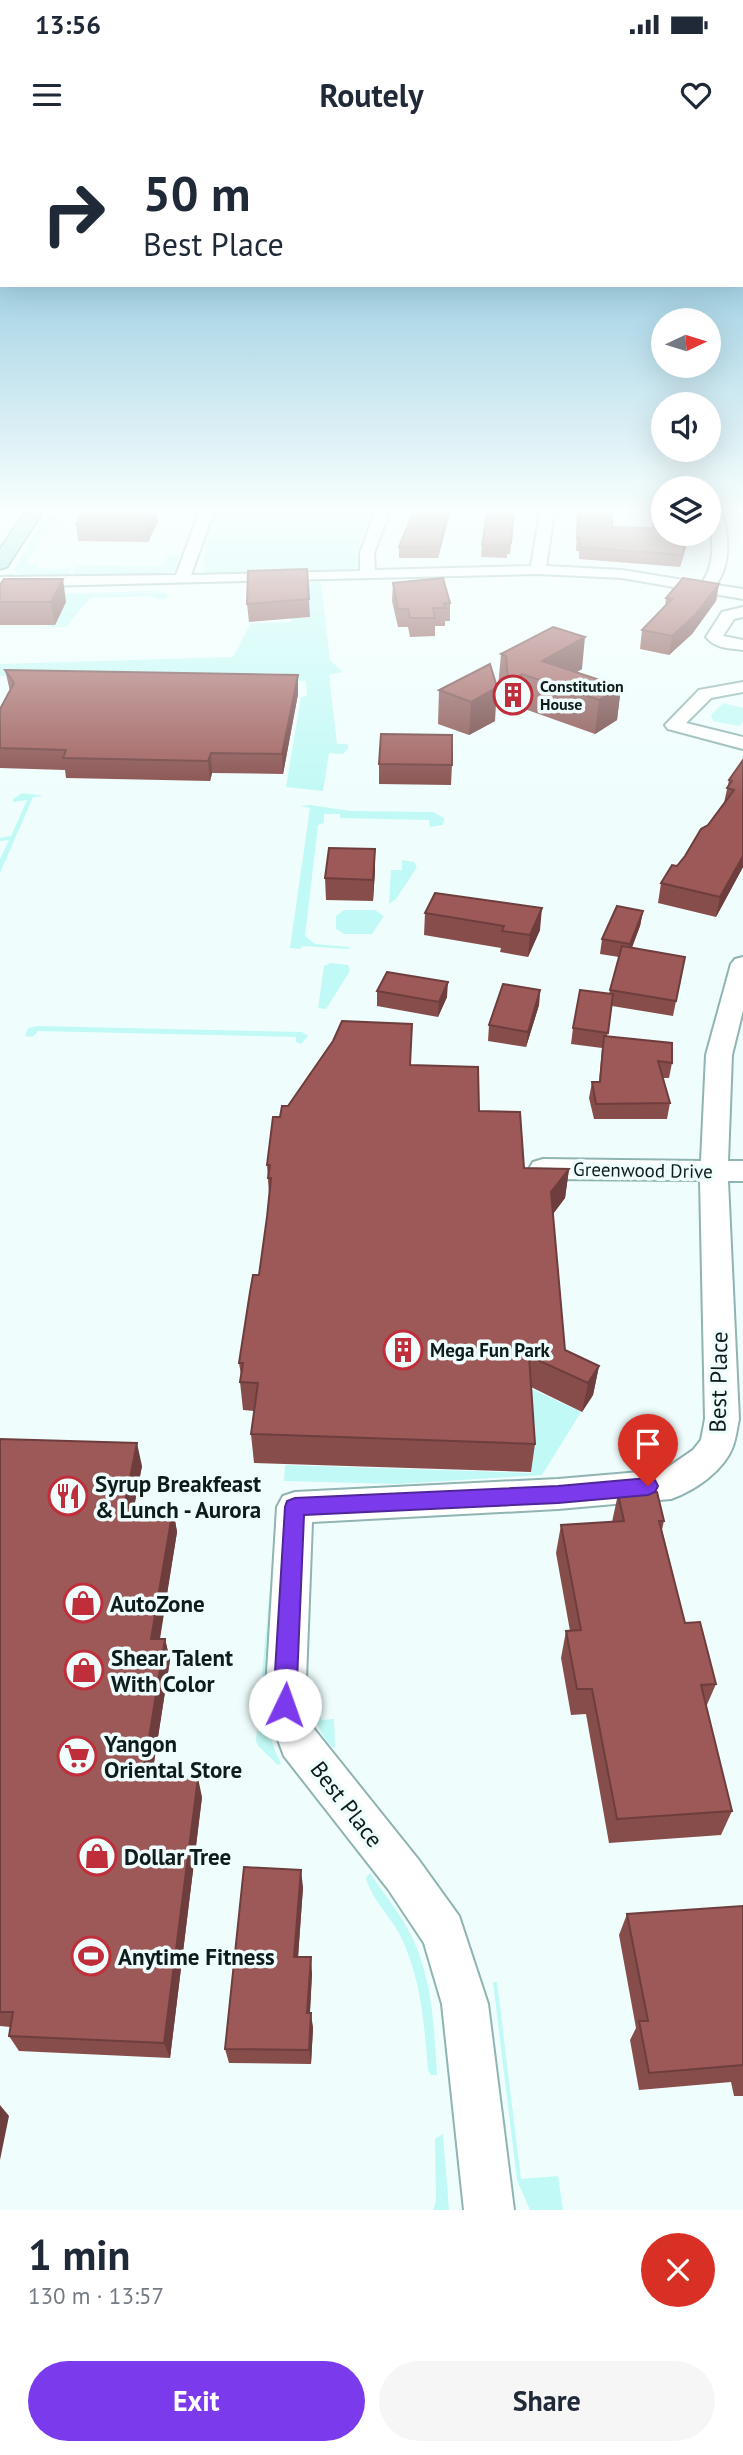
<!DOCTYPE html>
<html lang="en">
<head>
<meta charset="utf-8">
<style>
  body { margin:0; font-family:"PT Sans",sans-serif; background:#f6f6f7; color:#1f2937; height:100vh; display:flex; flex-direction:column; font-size:26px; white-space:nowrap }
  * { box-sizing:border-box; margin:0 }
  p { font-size:23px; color:#747a83 }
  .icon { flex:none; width:38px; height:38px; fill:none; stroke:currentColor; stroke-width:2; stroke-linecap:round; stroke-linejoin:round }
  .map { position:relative; height:2070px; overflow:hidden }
  .drawer { display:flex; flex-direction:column; background:#fff; flex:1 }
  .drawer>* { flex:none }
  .hud { position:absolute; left:0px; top:0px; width:744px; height:147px; box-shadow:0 7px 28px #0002; background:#fff; color:#1f2937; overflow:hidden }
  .needle { width:46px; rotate:86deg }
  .controls { position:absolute; left:651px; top:168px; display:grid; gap:14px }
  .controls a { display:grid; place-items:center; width:70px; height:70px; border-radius:50%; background:#fff; box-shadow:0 7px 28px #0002; font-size:35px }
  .pin { position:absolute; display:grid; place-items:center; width:60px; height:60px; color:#fff; margin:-72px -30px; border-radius:50% 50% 50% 0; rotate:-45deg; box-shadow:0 0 7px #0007 }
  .pin .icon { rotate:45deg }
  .me { position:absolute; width:77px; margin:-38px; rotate:3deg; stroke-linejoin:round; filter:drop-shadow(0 0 5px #0008) }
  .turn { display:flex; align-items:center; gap:24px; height:147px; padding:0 28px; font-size:32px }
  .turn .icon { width:91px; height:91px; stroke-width:2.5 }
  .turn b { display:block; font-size:49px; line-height:60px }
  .round { display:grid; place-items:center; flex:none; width:74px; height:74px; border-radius:37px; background:#f6f6f7 }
  .summary { display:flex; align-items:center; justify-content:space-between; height:119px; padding:0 28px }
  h1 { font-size:42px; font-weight:700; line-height:52px }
  .button { display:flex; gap:14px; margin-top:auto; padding:14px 28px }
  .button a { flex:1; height:80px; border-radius:42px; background:#7c3aed; color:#fff; font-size:28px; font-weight:700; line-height:80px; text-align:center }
  .button a+a { background:#f6f6f7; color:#1f2937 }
  .status { display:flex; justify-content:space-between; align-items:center; height:49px; padding:0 35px; background:#fff; direction:ltr }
  .status svg { height:19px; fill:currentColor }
  header { display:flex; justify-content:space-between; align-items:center; height:91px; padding:0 28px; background:#fff; font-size:32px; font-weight:700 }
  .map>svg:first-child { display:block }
</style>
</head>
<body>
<div class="status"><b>13:56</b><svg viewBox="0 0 49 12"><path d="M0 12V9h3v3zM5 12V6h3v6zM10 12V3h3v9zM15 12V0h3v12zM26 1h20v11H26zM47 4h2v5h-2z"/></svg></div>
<header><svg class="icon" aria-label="menu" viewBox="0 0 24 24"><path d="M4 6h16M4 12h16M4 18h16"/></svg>Routely<svg class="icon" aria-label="heart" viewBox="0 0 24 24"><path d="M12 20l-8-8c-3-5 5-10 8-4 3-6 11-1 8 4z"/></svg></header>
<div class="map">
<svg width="743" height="2070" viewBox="0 0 743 2070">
  <rect width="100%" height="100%" fill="#effefd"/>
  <path fill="#c0f9f5" d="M213 373H373L357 412V426L352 430 210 434 204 433 205 402Z
    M51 377 60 378 61 381 52 382 45 392 56 393 44 395 27 423 38 424V428L66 429 73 425 69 435 24 436 13 431 44 378Z
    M168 414 179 416 175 430 161 435 28 439 6 435 11 433 20 438 139 434 72 435 76 425 163 426Z
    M321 442 330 520 343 532 329 535 337 604H348V609L343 614 329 613 323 651 286 647 301 557 307 556 306 541H281V533H263L261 541 0 536V524L233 517 251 483 291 482V478H310L308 446 290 443Z
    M151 451 162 452 65 455 165 453 169 457 160 460 151 456 90 458 66 487H45L55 484 66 463 0 456Z
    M723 563 743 568V582L739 586 713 581 711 575Z
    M22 653 44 656 33 657 0 733V719L9 700 0 701V698L11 696 27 660 13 662V659Z
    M310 665 351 671 433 672 444 678 443 685 430 687 429 680 340 678V674H324V683L318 685 305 796 315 804 350 807 349 809 302 806 300 809 290 808 310 668 300 666Z
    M402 720 414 722 417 727 396 759 389 764 391 730H402Z
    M344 770H375L384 776 372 794H344L336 789V776Z
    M331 823 348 825 350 831 326 869 318 868 324 826Z
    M38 886 302 892 308 896 301 904 296 902V897L38 891 33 897 25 896 28 888Z
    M527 1250H534L581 1272 542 1335 397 1344 284 1341 285 1325 531 1333Z
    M273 1414 276 1421 266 1567C267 1589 272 1605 281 1624L278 1625 258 1606 256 1601Z
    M314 1551H320L321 1580 334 1579 335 1608C321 1601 308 1566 314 1551Z
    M370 1733C384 1754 401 1774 412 1797 433 1841 434 1888 437 1935H431L428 1930C424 1882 421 1837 399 1793 389 1775 371 1758 366 1738Z
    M493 1842H497L521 2039 558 2036 563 2070H530L517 2040Z
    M443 1994 449 2070H433L436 2061 435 1999Z"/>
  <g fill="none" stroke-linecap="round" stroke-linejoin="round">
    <defs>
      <path id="minor" d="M199 373H213L191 435 360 431V413L375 373H389L374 413 375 430 531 426 540 373H554L546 426 622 430 702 443C717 421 712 397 709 373H722C729 396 731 424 716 445L743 449V459L622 438 538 434 0 447V437L176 435Z
        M743 467V477L734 479 723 496 743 500V510C729 508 716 509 706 497L722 472Z
        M743 542V552L711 558 686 583 743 597V609L668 589 665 585 699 550Z
        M743 817V870L732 915 728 1021H743V1041H728L739 1279C737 1288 736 1298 733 1306 724 1331 694 1351 671 1359L558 1369 312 1382 305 1565 314 1589 418 1719 459 1776 488 1864 514 2070H464L442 1864 424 1803 388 1749 284 1616 265 1565 277 1367 283 1356 295 1352 558 1339 664 1330 693 1310 701 1300 705 1279 700 1040 543 1039 533 1036 529 1029 533 1022 543 1019 701 1021 706 915 731 824 735 819Z"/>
      <path id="major" d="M24 373H42L7 427 0 429V409Z"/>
    </defs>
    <use href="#minor" stroke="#8fb4b1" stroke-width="4"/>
    <use href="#major" stroke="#398c89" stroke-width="3"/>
    <use href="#minor" fill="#fff" fill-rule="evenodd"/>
    <use href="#major" fill="#96dedb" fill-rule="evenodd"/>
  </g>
  <path fill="#864d4b" d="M413 373H450L438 418H399V407Z
    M514 373 510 414H507V418L481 417 482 405Z
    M578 373H612V387L652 388 653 380H657L659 373 687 404 680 427 579 419V411H576Z
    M158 381 148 402 78 401 76 385Z
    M393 443 450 463V481H445V486H435V496L410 497 408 487H398L392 461Z
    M719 444 716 461 692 494 669 515 640 509 642 490 665 467 666 458Z
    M0 445 66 462 55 485H0Z
    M309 459 310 477 249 482 247 464Z
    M501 514 582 529 577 532 621 547 617 580 595 594 519 567 505 574 503 549 498 547Z
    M490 524 495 581 469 595 438 584 439 550Z
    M5 530 298 554 283 634 212 633 210 641 66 638 65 630 0 628V569L10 551Z
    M743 620V727L716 777 658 763 661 743 685 716 724 663 729 640Z
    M379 624 452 625 451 645 379 644Z
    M375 709V730L373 761 326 760 325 738Z
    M643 771 640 786 632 808 685 817 673 876 612 866 607 897 672 923 669 938H663L670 963 667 979H594L589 958 592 942H599L602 908 571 904 573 888 609 854 619 817 600 814 602 799Z
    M425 773 540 790 528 817 500 812 501 808 424 795Z
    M540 850 539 865 526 907 488 901 489 885Z
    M377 851 447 857 438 877 377 866Z
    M411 925 479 971 524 1028 569 1029 565 1058 553 1074 565 1210 599 1226 593 1255 582 1272 531 1247 535 1304 531 1332 254 1323 251 1294 254 1271 243 1270 240 1242 241 1235 239 1223 259 1135 267 1077 269 1054 267 1025 280 977 288 966Z
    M0 1299 142 1326 134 1368 173 1369 177 1392 160 1499H165L170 1520 152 1636 202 1657 170 1918 19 1911 9 1896 10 1887 0 1886Z
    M618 1354 664 1381 662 1390 685 1483 716 1544 706 1567 732 1671 721 1695 609 1703 586 1574 571 1575 561 1518 566 1491H570L556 1413 561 1385 612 1382Z
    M303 1747 298 1817 312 1833 310 1873 313 1888 311 1924 229 1923 225 1909Z
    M743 1766V1956H734L731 1942 639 1950 630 1900 636 1888 619 1795 627 1774Z"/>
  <path fill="#6d3e3d" d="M152 373H157L158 381 148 402 146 385Z
    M448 373H450L438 418 439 406Z
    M688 394 687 404 680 427 682 415Z
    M63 439 66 462 55 485 51 462Z
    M719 444 716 461 692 494 669 515 672 496Z
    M585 497 582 529 554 545 542 521Z
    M522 534 519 567 505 574 508 541Z
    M298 535V554L283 634 282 614Z
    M497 547 495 581 469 595 471 562Z
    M621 547 617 580 595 594 599 560Z
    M211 613 212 633 210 641 208 621Z
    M375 709V730L373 761V740Z
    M743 716V727L716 777 720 757Z
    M542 768 540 790 528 817 530 795Z
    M643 771 640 786 627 819 630 804Z
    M448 842 447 857 438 877 439 862Z
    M540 850 539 865 526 907 528 892Z
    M569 1029 565 1058 547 1082 551 1052Z
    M599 1226 593 1255 582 1272 588 1243Z
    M137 1303 142 1326 129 1390 124 1368Z
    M173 1369 177 1392 156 1520 151 1499Z
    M165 1499 170 1520 149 1654 143 1635Z
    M198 1638 202 1657 170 1918 164 1903Z
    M301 1730 303 1747 297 1832 294 1817Z
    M311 1817 312 1833 309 1888 307 1873Z
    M311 1873 313 1888 311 1924 309 1910Z
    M0 1965 9 1976 0 2020Z"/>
  <path fill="#9c5957" stroke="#6d3e3d" stroke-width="2" d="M83 373H152L146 385H76Z
    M413 373H448L439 406 399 407Z
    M487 373H514L511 403H508V406L482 405Z
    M578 373H612V387L653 388V380L661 381 659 373H663V394H688L682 415 580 407V399H577Z
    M307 429 309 459 247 464 248 431Z
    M443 438 450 463H444L445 468H433L435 478H410L408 469H398L393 443Z
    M683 438 719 444 695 475 672 496 642 490 672 459 666 458Z
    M4 439H63L51 462H0V445Z
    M553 487 585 497 542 521 621 547 599 560 522 534 508 541 506 516 501 514Z
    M490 524 497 547 471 562 439 550Z
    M5 530 298 535 282 614 211 613 208 621 63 618 66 610 0 608V569L14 543Z
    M381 594 452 595V625L379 624Z
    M743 620V716L720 757 661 743 672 725 677 726 685 716 701 689 708 685 734 650 727 648 732 641 729 640Z
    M329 708 375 709 373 740 325 738Z
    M435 753 542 768 530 795 502 791 504 786 425 773Z
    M617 766 643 771 630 804 602 799Z
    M622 806 685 817 676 861 610 850Z
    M387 832 448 842 439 862 377 851Z
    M503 844 540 850 528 892 489 885Z
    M580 850 613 854 608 893 573 888Z
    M342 881 412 884 410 925 478 927 479 971 520 972 524 1028 569 1029 551 1052 565 1210 599 1226 588 1243 529 1216 535 1304 251 1294 258 1243 240 1242 243 1223H239L250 1152 253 1135H259L267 1077 271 1038H268L270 1025H267L273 977H280L282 966H288L333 901Z
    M604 896 672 903V923L658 921 670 963 596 964 592 942H600Z
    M0 1299 137 1303 124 1368 173 1369 151 1499H165L143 1635 198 1638 164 1903 9 1896 13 1872H0Z
    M657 1352 664 1381H659L685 1483 700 1482 716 1544 701 1545 732 1671 617 1679 592 1549H577L566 1491 581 1490 561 1385 624 1381 618 1354Z
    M244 1727 301 1730 294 1817H311L307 1873H311L309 1910 225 1909Z
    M743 1766V1925L649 1933 639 1881H648L627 1774Z"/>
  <linearGradient id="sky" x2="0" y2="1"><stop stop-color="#71b8d5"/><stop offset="0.56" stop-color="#f8fffe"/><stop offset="1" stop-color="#f8fffe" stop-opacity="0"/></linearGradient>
  <rect width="743" height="662" fill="url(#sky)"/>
  <path fill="#7c3aed" stroke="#51269a" stroke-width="2" d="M648 1338 655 1340 658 1346 655 1352 648 1355 558 1363 304 1375 296 1565 293 1573 285 1576 277 1573 273 1565 285 1367 287 1361 295 1358 558 1346Z"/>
  <defs>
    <symbol id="building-ring" viewBox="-11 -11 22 22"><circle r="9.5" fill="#effefd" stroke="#bf2e3a" stroke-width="1.5"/><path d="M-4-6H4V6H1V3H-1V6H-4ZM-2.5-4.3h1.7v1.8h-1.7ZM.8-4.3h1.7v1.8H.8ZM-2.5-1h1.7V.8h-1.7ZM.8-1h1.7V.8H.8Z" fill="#bf2e3a"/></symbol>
    <symbol id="restaurant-ring" viewBox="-11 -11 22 22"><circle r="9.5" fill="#effefd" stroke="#bf2e3a" stroke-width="1.5"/><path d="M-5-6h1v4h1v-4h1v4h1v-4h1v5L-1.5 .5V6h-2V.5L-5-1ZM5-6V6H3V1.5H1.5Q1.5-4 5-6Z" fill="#bf2e3a"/></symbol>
    <symbol id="shop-ring" viewBox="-11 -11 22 22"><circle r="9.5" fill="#effefd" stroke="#bf2e3a" stroke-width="1.5"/><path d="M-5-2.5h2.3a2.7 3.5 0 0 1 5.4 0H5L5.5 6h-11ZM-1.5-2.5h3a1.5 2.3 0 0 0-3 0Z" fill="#bf2e3a"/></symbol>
    <symbol id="supermarket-ring" viewBox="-11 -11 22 22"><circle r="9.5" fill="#effefd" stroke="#bf2e3a" stroke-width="1.5"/><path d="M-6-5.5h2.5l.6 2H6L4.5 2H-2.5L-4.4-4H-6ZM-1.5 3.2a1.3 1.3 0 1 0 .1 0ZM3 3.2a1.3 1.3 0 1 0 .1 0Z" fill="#bf2e3a"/></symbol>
    <symbol id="stadium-ring" viewBox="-11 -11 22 22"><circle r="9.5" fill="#effefd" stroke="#bf2e3a" stroke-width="1.5"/><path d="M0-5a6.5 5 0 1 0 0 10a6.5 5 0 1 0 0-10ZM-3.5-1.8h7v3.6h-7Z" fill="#bf2e3a"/></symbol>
  </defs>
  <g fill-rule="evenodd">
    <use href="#building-ring" x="491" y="533" width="44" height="44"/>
    <use href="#building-ring" x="381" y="1188" width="44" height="44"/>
    <use href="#restaurant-ring" x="46" y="1334" width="44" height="44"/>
    <use href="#shop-ring" x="61" y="1441" width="44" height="44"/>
    <use href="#shop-ring" x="62" y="1508" width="44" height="44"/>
    <use href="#supermarket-ring" x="55" y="1594" width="44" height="44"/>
    <use href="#shop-ring" x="75" y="1694" width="44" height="44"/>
    <use href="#stadium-ring" x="69" y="1794" width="44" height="44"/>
  </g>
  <g text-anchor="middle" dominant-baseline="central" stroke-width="7" stroke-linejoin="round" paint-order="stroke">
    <g font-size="16" font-weight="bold" fill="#0e1c1c" stroke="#effefd" text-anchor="start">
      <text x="540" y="546">Constitution<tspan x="540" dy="18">House</tspan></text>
    </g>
    <g font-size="19" fill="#0e1c1c" stroke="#effefd">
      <text transform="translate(643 1030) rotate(1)">Greenwood Drive</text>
    </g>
    <g font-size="19" font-weight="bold" fill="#0e1c1c" stroke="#effefd" text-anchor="start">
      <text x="430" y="1210">Mega Fun Park</text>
    </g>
    <g font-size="23" fill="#0e1c1c" stroke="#effefd">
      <text transform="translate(718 1242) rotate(-89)">Best Place</text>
      <text transform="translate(347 1664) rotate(52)">Best Place</text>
    </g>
    <g font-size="23" font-weight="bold" fill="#0e1c1c" stroke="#effefd" text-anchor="start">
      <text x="95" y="1343">Syrup Breakfeast<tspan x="95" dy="26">&amp; Lunch - Aurora</tspan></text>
      <text x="110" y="1463">AutoZone</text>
      <text x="111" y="1517">Shear Talent<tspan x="111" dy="26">With Color</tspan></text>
      <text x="104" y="1603">Yangon<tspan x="104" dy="26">Oriental Store</tspan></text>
      <text x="124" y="1716">Dollar Tree</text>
      <text x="118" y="1816">Anytime Fitness</text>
    </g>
  </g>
</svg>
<div class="controls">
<a><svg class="needle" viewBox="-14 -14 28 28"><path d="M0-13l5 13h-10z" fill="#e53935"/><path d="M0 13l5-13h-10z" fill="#747a83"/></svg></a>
<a><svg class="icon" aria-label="sound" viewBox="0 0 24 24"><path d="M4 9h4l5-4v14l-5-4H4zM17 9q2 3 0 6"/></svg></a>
<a><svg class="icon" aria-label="layers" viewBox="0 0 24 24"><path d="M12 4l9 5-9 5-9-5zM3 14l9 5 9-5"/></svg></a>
</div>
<div class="pin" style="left:648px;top:1346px;background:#d93025"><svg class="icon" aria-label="arrive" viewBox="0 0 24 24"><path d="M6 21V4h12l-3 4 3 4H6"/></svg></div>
<svg class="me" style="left:285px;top:1565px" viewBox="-20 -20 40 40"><circle r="19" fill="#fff"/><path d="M0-13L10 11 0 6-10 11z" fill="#7c3aed"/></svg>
<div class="hud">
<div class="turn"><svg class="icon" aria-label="right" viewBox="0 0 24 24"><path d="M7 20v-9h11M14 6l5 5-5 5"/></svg><div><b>50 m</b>Best Place</div></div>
</div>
</div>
<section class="drawer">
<div class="summary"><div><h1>1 min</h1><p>130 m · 13:57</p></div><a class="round" style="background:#d93025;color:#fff"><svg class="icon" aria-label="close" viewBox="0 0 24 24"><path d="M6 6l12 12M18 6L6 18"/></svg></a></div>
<div class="button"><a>Exit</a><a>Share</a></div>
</section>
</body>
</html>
